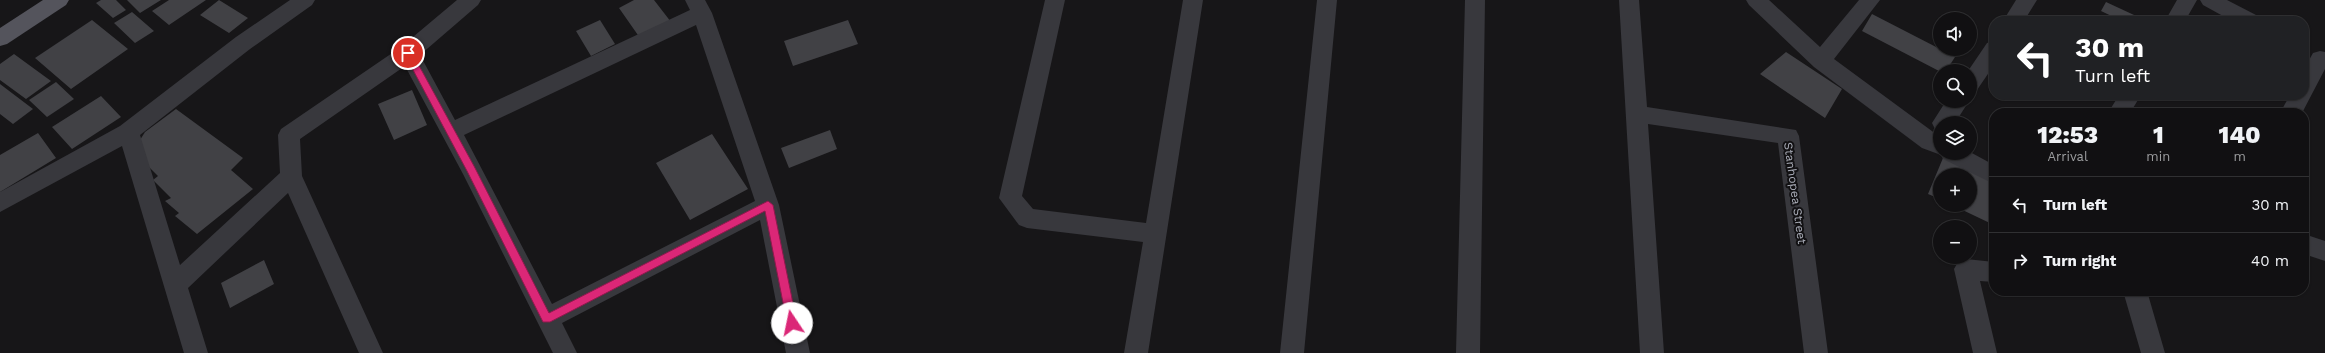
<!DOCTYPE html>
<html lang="en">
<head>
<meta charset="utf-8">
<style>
  body { margin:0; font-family:"Work Sans",sans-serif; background:#1e1e20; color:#f1f3f6; height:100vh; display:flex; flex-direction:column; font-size:15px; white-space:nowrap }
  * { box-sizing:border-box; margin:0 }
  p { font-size:13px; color:#9c9d9f }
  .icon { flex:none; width:22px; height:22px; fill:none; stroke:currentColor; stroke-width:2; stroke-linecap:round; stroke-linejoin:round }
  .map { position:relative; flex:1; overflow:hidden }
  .side { position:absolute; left:1989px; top:108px; width:320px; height:188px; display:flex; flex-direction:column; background:#111012; border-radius:16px; box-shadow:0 1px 3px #0004,0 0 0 1px #303032 }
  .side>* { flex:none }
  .banner { position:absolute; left:1989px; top:16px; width:320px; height:84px; border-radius:16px; box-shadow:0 1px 3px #0004,0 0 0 1px #303032; background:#202124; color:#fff; overflow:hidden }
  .tools { position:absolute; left:1933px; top:12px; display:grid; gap:8px }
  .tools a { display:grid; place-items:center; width:44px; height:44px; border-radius:50%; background:#111012; box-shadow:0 1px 3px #0004,0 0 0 1px #303032; font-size:20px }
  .pin { position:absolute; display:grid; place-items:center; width:34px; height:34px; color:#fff; margin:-17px; border:2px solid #fff; border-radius:50%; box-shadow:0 1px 4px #0007 }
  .me { position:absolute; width:44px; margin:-22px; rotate:349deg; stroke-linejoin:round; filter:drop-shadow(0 0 3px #0008) }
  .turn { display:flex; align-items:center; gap:14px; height:84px; padding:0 20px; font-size:18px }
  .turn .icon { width:52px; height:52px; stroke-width:2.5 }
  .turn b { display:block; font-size:28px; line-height:34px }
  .eta { display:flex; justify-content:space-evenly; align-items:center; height:68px; text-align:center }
  .eta b { font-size:24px; font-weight:800; line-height:28px }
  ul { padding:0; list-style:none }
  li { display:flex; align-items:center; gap:12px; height:56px; padding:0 20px; border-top:1px solid #303032 }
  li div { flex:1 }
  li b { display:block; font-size:15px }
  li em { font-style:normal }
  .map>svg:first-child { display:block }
</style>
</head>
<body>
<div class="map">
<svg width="2325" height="353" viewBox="0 0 2325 353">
  <rect width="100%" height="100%" fill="#171618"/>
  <path fill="#414145" d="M101 0H116L126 10 113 18 96 3Z
    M127 0H161L140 13Z
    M169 0H206L169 25 152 11Z
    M219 0 248 18 229 33 200 15Z
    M634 0H654L671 22 640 38 619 8Z
    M2106 2 2147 21H2122L2101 11Z
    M132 12 154 31 135 43 114 23Z
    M1872 14 1940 49 1955 57 1946 71H1939L1862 31Z
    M92 20 128 49 71 89 35 58Z
    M600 20 615 44 591 56 576 31Z
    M848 20 858 44 793 66 784 41Z
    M1786 52 1842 89 1825 118 1760 74Z
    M14 54 51 81 26 99 0 80V64Z
    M56 82 74 99 47 117 29 100Z
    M0 84 33 109 13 124 0 114Z
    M412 90 427 125 394 140 378 104Z
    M101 96 121 117 72 149 52 127Z
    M176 109 243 158 231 170 253 189 197 234 175 216 179 213 165 201 171 198 153 180 158 176 149 167 140 140 145 132Z
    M830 130 837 149 789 168 781 148Z
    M38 133 56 158 0 192V155Z
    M712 134 748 189 690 220 656 163Z
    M1943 158 1994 182V225L1952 205H1970V175H1940V199L1928 194Z
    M264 260 274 284 230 308 221 283Z"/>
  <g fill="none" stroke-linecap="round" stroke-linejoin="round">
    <path fill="#38383d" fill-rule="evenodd" d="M290 0H315L312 5 250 49 140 135 180 265 280 173 278 135 281 129 401 47 457 0H481L478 5 420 55 455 120 690 10 685 0H705L712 13 779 205 810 353H786L760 220 562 323 577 353H553L463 174 405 66 300 139 302 176 383 353H359L288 193 188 288 208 353H184L122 146 0 212V192L120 126 236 37ZM696 25 755 201 552 304 464 135Z
      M1045 0H1065L1022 196 1033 209 1146 223 1183 0H1203L1148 353H1124L1143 242 1027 228 1019 225 999 198Z
      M1317 0H1337L1304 353H1280Z
      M1465 0H1485L1480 353H1456Z
      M1619 0H1639L1647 107 1796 130 1799 136 1828 353H1804L1778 143 1648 124 1664 353H1640Z
      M1746 0H1769L1820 47 1859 0H1880L1834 59 1940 137V153L1970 152 1994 165V184L1943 159 1941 155 1922 148 1814 67 1749 5Z
      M2016 0H2037L2024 21H2003Z
      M2177 0H2197L2185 21H2165Z
      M2200 0H2227L2256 15 2259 21H2232L2203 5Z
      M1994 41V65L1977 90 1970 92V71H1968L1987 43Z
      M2320 51 2325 52V69L2302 113H2280L2290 95H2304V69L2313 53Z
      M2119 95H2141L2130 113H2108Z
      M1946 101H1969L1955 123H1940V131L1935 129 1932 123Z
      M2304 234 2325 241V261L2304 254Z
      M1966 259 1994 262V282L1980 281 1997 353H1973L1954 269 1958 262Z
      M2123 291H2147L2165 353H2141Z"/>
    <path fill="#54545c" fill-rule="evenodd" d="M43 0H69L66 5 7 44 0 46V28Z"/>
  </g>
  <path fill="#db2777" stroke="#8e194d" d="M408 50 411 51 474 166 549 313 768 201 773 205 797 323 796 326H789L787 323 765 211 550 322H543L467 171 404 53Z"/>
  <g text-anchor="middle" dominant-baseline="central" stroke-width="4" stroke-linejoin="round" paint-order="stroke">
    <g font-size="12" fill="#a9acb7" stroke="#121113">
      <text transform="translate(1795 193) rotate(82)">Stanhopea Street</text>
    </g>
  </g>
</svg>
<div class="tools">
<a><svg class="icon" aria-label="sound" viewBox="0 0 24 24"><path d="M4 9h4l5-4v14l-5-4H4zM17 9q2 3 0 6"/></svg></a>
<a><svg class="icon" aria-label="search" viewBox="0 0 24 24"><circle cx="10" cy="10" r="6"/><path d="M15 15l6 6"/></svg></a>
<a><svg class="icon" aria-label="layers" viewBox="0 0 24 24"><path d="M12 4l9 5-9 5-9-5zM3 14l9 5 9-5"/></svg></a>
<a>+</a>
<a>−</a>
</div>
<div class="pin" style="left:408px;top:53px;background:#d93025"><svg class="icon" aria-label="arrive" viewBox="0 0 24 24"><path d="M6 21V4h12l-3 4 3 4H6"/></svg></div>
<svg class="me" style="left:792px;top:323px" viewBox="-20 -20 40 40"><circle r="19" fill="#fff"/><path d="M0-13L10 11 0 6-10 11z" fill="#db2777"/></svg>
<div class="banner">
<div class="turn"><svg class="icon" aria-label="left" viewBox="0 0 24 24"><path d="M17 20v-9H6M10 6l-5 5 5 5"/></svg><div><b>30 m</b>Turn left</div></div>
</div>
<section class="side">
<div class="eta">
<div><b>12:53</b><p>Arrival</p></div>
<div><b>1</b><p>min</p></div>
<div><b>140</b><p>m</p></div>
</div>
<ul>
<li><svg class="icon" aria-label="left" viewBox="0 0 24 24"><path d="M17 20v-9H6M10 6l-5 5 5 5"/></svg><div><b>Turn left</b></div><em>30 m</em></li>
<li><svg class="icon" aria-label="right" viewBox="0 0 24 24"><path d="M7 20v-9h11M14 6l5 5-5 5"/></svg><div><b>Turn right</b></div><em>40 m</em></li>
</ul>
</section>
</div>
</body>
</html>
